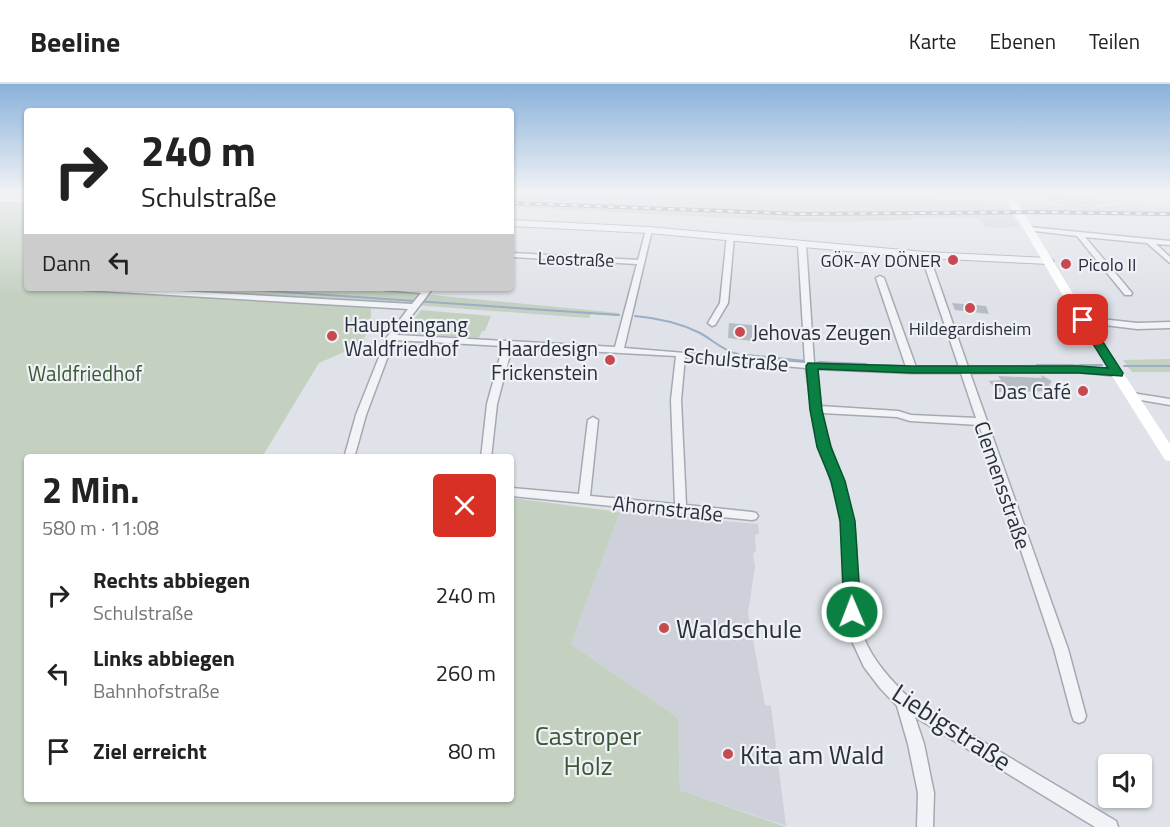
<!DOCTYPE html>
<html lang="de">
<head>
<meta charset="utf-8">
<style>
  body { margin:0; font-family:"Titillium Web",sans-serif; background:#f6f6f6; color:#222; height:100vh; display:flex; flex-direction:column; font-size:22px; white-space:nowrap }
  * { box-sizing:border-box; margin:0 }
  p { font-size:20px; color:#767676 }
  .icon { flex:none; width:33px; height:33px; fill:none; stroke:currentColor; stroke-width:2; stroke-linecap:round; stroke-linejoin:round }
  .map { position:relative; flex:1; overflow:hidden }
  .drawer { position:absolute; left:24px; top:370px; width:490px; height:348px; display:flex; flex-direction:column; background:#fff; border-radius:6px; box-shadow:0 2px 4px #0004 }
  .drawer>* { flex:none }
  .guide { position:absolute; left:24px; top:24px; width:490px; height:183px; border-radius:6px; box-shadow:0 2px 4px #0004; background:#fff; color:#222; overflow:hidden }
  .fabs { position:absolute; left:1098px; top:670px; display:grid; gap:12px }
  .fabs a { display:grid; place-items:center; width:54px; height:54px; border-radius:6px; background:#fff; box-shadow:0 2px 4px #0004; font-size:30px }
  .pin { position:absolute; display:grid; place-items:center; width:51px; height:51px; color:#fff; margin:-26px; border-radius:12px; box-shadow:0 3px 9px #0006 }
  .me { position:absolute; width:66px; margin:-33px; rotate:359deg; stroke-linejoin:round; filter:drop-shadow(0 0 4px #0008) }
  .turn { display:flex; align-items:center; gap:21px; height:126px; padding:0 18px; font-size:27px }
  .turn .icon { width:78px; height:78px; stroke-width:2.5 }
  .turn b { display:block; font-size:42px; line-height:51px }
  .then { display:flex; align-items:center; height:57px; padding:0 18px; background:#0003; gap:12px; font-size:22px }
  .round { display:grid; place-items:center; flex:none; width:63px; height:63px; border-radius:6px; background:#f6f6f6 }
  .summary { display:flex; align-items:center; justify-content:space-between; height:102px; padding:0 18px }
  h1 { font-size:36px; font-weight:700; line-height:45px }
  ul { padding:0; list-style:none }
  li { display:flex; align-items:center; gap:18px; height:78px; padding:0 18px }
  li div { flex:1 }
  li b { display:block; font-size:22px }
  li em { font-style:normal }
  header { display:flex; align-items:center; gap:36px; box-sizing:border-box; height:84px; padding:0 30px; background:#fff; border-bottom:2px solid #e0e0e0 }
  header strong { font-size:28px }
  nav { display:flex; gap:33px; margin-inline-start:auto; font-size:21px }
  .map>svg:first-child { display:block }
</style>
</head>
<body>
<header>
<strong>Beeline</strong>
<nav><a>Karte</a><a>Ebenen</a><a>Teilen</a></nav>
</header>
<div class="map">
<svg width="1170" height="743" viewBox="0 0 1170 743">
  <rect width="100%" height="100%" fill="#dfe2e8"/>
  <path fill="#ced1da" d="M512 108H639L738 112 740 108H759L761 113 973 116 1006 120 1020 143 993 144 985 142 977 134H786L528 122 512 121Z
    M1019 121 1170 123V132L1026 130Z
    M620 428 758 440 759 450 755 451 756 468 753 469 755 483 748 529 765 621 771 622 786 742 680 706 678 634 571 560Z"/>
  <path fill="#c4d1c1" d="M0 108H27V204H327L422 210 619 229V232L591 230 589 234 413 221 371 222V235L395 238 387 248 367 249 360 261 319 279 262 373 27 374V716H512V414L620 428 571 560 678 634 680 706 786 743H0Z
    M1045 108H1054L1068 113 1120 118 1092 121 1056 120Z
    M512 121 786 134 909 133 911 136 810 138 514 123Z
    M421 226 491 232 485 247H482L479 254 407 250 405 247Z
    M1170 275V288H1132L1123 276Z"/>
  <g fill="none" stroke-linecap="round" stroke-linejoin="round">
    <path stroke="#9cadc6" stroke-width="2" d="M225 204 619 231
      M635 232C658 234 680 239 700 249 713 256 723 267 738 270
      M747 271 805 277
      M819 278 866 280
      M876 281 907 282
      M1037 281H1073
      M1080 281H1102
      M919 282H955
      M969 282H1026
      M1124 282H1170"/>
  </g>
  <path fill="#b7bbc4" d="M952 219 986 222 989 230 955 226Z
    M729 239 752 241V257L728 254Z
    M1041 291 1052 297 1049 301 1052 307 997 308 989 297 1001 296 998 292 1042 294Z"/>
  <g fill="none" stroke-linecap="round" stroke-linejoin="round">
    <defs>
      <path id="minor" d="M1028 143 1170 157V161L1156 160 1170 173V179L1147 159 1085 153 1132 209 1131 211H1125L1077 152 1026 146V144Z
        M649 144 652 146 624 264 805 279 798 160 802 158 806 160 814 279 906 283 876 194 880 192 884 194 916 283H959L921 171 925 169 929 171 968 283 1078 282 1120 287 1122 289 1120 291 1117 292 1078 288 970 289 1068 565 1086 632 1084 637 1079 639 1074 637 1072 632 1054 565 979 341 910 337 897 333 822 329C828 365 845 399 853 435 861 474 851 516 864 554 873 577 891 596 908 613L1116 737 1118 743H1095L915 633 924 660 934 709 933 743H917L918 709 908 660 897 622 880 604 864 583 851 555 847 542 842 438 836 413 814 342 806 284 685 273 681 316 686 421 752 428 756 429 758 432 756 435 752 436 512 412V404L579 410 588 336 593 333 598 336 590 412 675 420 671 316 676 272 512 263 497 320 491 374H481L487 320 503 262 394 256 366 331 354 374H344L356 331 387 253 408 225 84 206 80 204H125L412 220 421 209 384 206 380 204H433L397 251 615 263 637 180 512 173V169L638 176 646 146ZM815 285 912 289H961L976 334 911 331 898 327 820 322Z
        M727 151 734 153 728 219 715 241 712 242 708 239 720 219Z
        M1083 233 1137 239 1170 238V244L1137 245 1080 238V234Z
        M1132 309 1170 315V321L1129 314 1127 312Z"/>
      <path id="tertiary" d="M0 112 27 113V119L0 118Z
        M512 136 649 143 925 168 1049 174 1054 177 1049 180 925 174 649 149 512 142Z"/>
    </defs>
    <use href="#minor" stroke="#a5a9b2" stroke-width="3"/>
    <use href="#tertiary" stroke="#a5a9b2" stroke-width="2"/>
    <use href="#minor" fill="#f2f3f6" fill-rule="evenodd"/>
    <use href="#tertiary" fill="#f2f3f6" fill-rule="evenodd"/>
    <path fill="#fff" fill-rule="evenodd" d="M1002 108H1011L1095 246 1170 360V377L1165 376 1083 246Z"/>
    <defs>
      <path id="rail" d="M512 119 801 130 1037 128 1170 130"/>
    </defs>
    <use href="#rail" stroke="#7a8091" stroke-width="4"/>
    <use href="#rail" stroke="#eff1f5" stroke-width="2" stroke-dasharray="6" stroke-linecap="butt"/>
  </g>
  <linearGradient id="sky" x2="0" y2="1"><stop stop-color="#89b1da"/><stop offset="0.51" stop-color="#f1f2f5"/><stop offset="1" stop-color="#f1f2f5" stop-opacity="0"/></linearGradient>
  <rect width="1170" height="212" fill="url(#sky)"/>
  <path fill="#0b8043" stroke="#07532c" stroke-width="1.5" d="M1079 233H1087L1123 289 1122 292 1078 289H912L818 285 822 326 831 363 845 397 855 437 861 528 858 533 852 536 846 533 844 528 840 437 831 397 817 363 810 326 806 282 808 279 912 282H1078L1108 284 1078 236Z"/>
  <g fill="#c74a52" stroke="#eff1f5" stroke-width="2">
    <circle cx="953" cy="176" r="6"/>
    <circle cx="1066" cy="180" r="6"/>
    <circle cx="970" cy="224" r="6"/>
    <circle cx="740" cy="248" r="6"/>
    <circle cx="332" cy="252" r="6"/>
    <circle cx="610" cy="276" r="6"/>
    <circle cx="1083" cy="307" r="6"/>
    <circle cx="664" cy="544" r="6"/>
    <circle cx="728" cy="670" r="6"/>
  </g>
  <g text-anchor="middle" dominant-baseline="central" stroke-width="4.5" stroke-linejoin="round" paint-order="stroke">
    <g font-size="18" fill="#292f3e" stroke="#eff1f5">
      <text transform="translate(576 175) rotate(2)">Leostraße</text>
    </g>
    <g font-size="18" fill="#292f3e" stroke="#eff1f5" text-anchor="end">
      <text x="941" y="176">GÖK-AY DÖNER</text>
      <text x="1078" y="180" text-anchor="start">Picolo II</text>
      <text x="970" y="244" text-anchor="middle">Hildegardisheim</text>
    </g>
    <g font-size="21" fill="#292f3e" stroke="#eff1f5" text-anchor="start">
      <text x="344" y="240">Haupteingang<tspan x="344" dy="24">Waldfriedhof</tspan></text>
      <text x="752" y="248">Jehovas Zeugen</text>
      <text x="598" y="264" text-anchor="end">Haardesign<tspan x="598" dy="24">Frickenstein</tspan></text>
      <text x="1071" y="307" text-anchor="end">Das Café</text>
    </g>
    <g font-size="21" fill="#292f3e" stroke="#eff1f5">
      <text transform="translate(736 275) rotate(5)">Schulstraße</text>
      <text transform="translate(1003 401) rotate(71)">Clemensstraße</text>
      <text transform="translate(668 424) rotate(6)">Ahornstraße</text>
    </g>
    <g font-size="21" fill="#3a5937" stroke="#eff1f5">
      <text x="85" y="289">Waldfriedhof</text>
    </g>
    <g font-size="26" fill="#292f3e" stroke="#eff1f5" text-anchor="start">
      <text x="676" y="544">Waldschule</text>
      <text x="740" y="670">Kita am Wald</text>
    </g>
    <g font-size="26" fill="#292f3e" stroke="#eff1f5">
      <text transform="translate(952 643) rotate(33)">Liebigstraße</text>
    </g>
    <g font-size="26" fill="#3a5937" stroke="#eff1f5">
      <text x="588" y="651">Castroper<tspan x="588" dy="30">Holz</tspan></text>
    </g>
  </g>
</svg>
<div class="fabs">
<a><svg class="icon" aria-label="sound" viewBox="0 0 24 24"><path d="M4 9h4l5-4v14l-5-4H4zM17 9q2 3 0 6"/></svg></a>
</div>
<div class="pin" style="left:1083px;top:236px;background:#d93025"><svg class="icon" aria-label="arrive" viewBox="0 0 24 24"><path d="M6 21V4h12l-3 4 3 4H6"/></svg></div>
<svg class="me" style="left:852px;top:528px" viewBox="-20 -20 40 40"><circle r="17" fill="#0b8043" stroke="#fff" stroke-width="3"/><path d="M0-11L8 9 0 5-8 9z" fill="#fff"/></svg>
<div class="guide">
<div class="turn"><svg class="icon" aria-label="right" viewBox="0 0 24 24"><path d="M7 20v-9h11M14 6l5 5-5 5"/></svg><div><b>240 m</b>Schulstraße</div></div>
<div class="then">Dann<svg class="icon" aria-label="left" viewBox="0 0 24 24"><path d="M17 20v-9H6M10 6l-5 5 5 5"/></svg></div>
</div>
<section class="drawer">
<div class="summary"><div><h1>2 Min.</h1><p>580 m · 11:08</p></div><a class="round" style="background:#d93025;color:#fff"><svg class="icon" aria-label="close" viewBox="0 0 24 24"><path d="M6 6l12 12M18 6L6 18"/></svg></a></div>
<ul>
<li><svg class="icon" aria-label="right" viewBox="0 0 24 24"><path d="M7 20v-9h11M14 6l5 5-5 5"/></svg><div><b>Rechts abbiegen</b><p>Schulstraße</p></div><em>240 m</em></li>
<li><svg class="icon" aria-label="left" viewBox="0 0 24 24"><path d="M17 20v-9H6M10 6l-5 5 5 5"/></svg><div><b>Links abbiegen</b><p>Bahnhofstraße</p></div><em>260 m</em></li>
<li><svg class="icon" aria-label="arrive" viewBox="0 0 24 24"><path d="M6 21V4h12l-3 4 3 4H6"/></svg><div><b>Ziel erreicht</b></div><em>80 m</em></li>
</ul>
</section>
</div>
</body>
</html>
